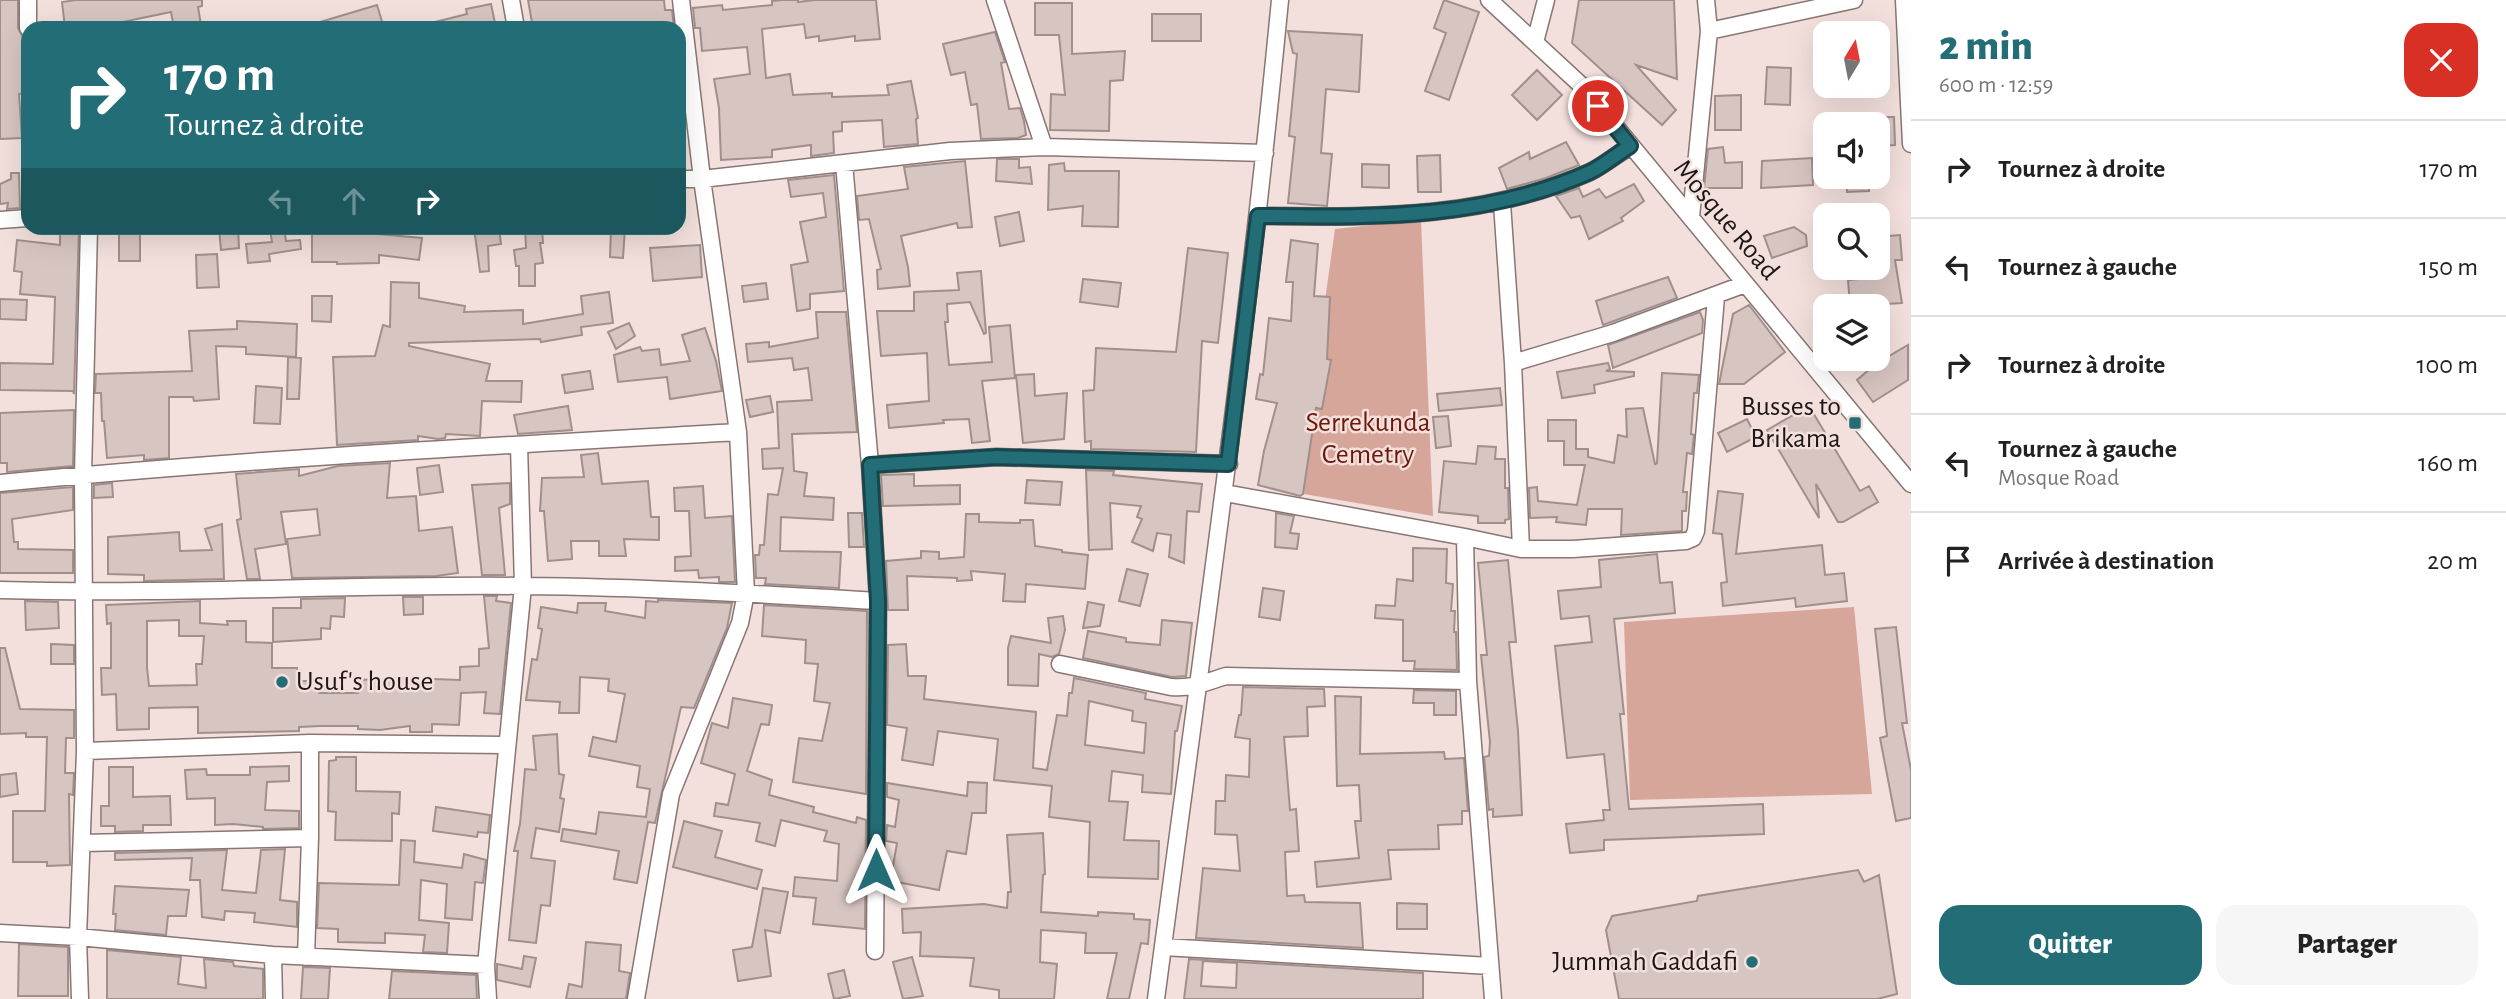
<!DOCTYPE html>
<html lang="fr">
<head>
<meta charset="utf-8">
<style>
  body { margin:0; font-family:"Alegreya Sans",sans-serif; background:#f6f6f6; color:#222; height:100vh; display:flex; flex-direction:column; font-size:26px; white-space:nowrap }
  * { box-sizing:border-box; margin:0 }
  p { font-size:23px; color:#767676 }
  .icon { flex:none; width:38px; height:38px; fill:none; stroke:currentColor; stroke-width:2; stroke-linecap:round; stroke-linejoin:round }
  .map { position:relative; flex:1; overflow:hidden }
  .details { display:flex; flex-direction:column; background:#fff; width:595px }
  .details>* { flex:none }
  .top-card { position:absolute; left:21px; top:21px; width:665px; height:214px; border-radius:21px; box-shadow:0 7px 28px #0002; background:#236d76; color:#fff; overflow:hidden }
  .needle { width:46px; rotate:10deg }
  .tools { position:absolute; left:1813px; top:21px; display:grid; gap:14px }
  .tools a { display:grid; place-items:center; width:77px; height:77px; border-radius:14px; background:#fff; box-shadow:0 7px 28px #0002; font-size:35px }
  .pin { position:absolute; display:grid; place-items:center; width:60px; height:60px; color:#fff; margin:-30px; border:4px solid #fff; border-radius:50%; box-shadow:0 2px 7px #0007 }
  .me { position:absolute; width:77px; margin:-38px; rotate:0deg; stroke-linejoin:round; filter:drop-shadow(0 0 5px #0008) }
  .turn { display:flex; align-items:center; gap:24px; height:147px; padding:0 28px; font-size:32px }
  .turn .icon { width:91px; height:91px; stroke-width:2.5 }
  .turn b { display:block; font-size:49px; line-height:60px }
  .lanes { display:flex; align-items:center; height:66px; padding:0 28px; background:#0003; justify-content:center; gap:35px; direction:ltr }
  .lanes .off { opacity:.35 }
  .round { display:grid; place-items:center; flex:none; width:74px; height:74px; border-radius:21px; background:#f6f6f6 }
  .head { display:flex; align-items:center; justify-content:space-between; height:119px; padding:0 28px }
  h1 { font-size:42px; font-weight:800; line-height:52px; color:#236d76 }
  .primary-button { display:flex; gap:14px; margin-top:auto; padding:14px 28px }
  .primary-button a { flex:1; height:80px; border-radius:21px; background:#236d76; color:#fff; font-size:28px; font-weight:800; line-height:80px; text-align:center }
  .primary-button a+a { background:#f6f6f6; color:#222 }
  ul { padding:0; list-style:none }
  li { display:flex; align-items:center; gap:21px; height:98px; padding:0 28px; border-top:2px solid #e0e0e0 }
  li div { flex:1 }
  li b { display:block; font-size:26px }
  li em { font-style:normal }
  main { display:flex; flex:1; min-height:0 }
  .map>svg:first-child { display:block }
</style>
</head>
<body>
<main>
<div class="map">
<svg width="1911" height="999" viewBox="0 0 1911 999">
  <rect width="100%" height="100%" fill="#f3e0dc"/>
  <path fill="#d7a69b" d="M1421 220 1433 516 1298 493 1335 229Z
    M1854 607 1872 794 1630 800 1624 622Z"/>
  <path fill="#d7c5c1" stroke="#a08f8b" stroke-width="2" fill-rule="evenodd" d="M0 0H18V28L23 37 25 93 19 94 22 138 0 139Z
    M76 0H202V6L198 7 201 25 174 28 171 12 108 25 65 28 62 2Z
    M528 0H664L665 10H672L674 28H533Z
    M782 0H798V2L814 0H876L880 39 855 41V36L819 41V36L806 38 804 24 762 29 766 78 790 74 793 95 832 93V97L889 95 887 85 911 81 918 118 916 119 918 144 884 147 882 120 842 122V131L833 132 834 153 811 156V145L772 150V157L721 160 719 108 714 79 750 74 747 47 702 51 700 28H695L693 8 722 5 723 10 772 5V1Z
    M1444 0 1479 12 1449 100 1425 91 1446 33 1434 28Z
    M1579 0H1674L1677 79 1636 65 1676 110 1662 125 1572 43Z
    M1035 3H1072V54L1125 51 1123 80 1110 81 1109 131 1050 130 1051 94 1065 95 1059 35H1035Z
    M491 4 496 28H432L431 23 467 14 466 9Z
    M377 5 384 28H310V25Z
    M1152 14H1201V41H1152Z
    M1288 31 1362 35 1359 92 1326 89 1321 153 1332 154 1327 206 1288 203 1295 137 1289 136 1297 54 1293 53Z
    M995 32 1005 62 1001 63 1009 109 1020 108 1024 121 1026 135 1018 138 981 139 977 104 971 105 965 72 951 75 943 44Z
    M1767 67 1791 68 1790 105 1765 104Z
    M1537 70 1562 95 1537 120 1512 95Z
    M1741 95V130H1715V96Z
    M1878 117H1894L1895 145 1878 146Z
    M1566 142 1579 165 1546 178 1507 189 1499 168 1529 152 1530 159Z
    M1723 147 1725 163 1742 162V188H1704L1708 149Z
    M1440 155 1441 192H1418L1417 156Z
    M1812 158 1813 185 1761 188 1762 161Z
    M997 159H1019V168L1030 167 1032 184 996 181Z
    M965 161 972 227 958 228 957 223 901 236 908 267 910 286 878 289 877 270 881 269 869 219 859 220 857 196 908 189 904 167Z
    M1064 163 1065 171H1119L1118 227 1082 226 1083 206 1048 210 1049 165Z
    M1362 164 1389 165V188L1362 187Z
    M11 173H19L20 208 7 209 8 203 0 204V184L11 179Z
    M834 175 844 291 810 294V309L797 311 791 265 808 262 800 222 826 217 823 193 791 197 788 180Z
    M1846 177H1868L1869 191 1847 192Z
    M1634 184 1644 201 1621 218 1623 221 1589 239 1580 216 1571 218 1556 196 1579 188 1583 197 1599 189 1606 198Z
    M1019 212 1024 241 1000 246 995 217Z
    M1794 227 1806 235 1807 246 1772 258 1764 236Z
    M60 228H79L74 394 73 391 0 390V363L53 364 55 297 20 294 22 272 14 271 17 240 60 245Z
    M119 228H140V261H119Z
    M219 228H238L239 248 221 250Z
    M284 228 286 241 300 240 301 249 269 254 270 261 248 263 246 244 272 242 270 229Z
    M312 228H378V234L422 238 419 260 379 255V263L337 264V262H312Z
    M474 228H499L501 244 488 246 489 271 480 272Z
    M525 228H542L543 243H540L543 263 535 264V286H519V266H516L514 250 526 248Z
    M611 228H625L623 258 610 257Z
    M1900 235 1902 260H1895L1902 303 1850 306 1848 280 1878 277V237Z
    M1291 240 1318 244 1314 296 1330 297 1327 359 1331 360 1322 409 1316 408 1303 494 1300 496 1258 485 1264 451 1277 403 1256 399 1260 374 1263 375 1269 318 1291 321 1293 282H1286Z
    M700 245 702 277 653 281 650 248Z
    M1188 248 1228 253 1218 343 1202 341 1196 452 1091 449V441L1085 442 1083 391 1094 390 1096 348 1176 352Z
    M217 254 219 287 197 288 196 255Z
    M981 271 986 333 984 334 970 302 947 304 948 322H945L949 365 992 362 989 327 1010 325 1015 378 982 381 990 441 972 443 969 419 943 420 944 423 889 428 887 405 929 401 927 353 881 356 877 311H914V292L959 290 957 273Z
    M1668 277 1677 298 1603 325 1596 301Z
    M1083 279 1121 283 1118 307 1080 302Z
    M391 282 419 283V298L465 306 464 312 523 310V324L583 314 581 296 609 292 613 323 581 327 582 335 541 342 540 339 409 343V346L490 364 486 381H522L521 402 482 401 480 436 446 434 445 438 438 439 418 436V440L337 445 333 357 375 356 383 325 390 327Z
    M766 283 768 299 744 302 742 286Z
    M312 296H332L331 322 312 321Z
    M0 299 27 300 26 320 0 319Z
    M1749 305 1785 352 1744 384H1719L1733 314Z
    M816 312H846L857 432 792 434 794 471 807 473 804 496 834 498 833 520 781 517 780 551 841 552 839 588 765 584 766 578H756L755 555H759L760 545H764L768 494 778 495 783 468 763 469 762 449 779 448 777 402 812 400 808 368 794 370 792 358 748 362 746 344 769 342V347L818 338Z
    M1700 312 1703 320 1702 333 1613 368 1608 345Z
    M237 321 297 324 296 357 246 354V347L216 346 219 399 194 401 193 397H169V458L144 460V455L107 458 104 421H102L101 393H95L96 374 192 371 189 331 237 329Z
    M629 323 635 336 616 349 608 332Z
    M705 328 716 361 722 391 670 399 667 377 618 382 614 355 640 347 642 351 659 349 661 365 690 361 682 335Z
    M1908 345V380L1873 402 1857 380 1877 363Z
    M288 357 301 358 299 399H287Z
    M1608 363 1610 369 1606 371 1634 372V376L1594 385 1595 393 1562 398 1557 372Z
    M590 371 593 389 565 393 562 375Z
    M1662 373 1699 375 1697 393H1694L1691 434 1694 435 1692 454 1687 453 1683 492H1687L1686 511H1682V531L1621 535 1622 509H1588L1586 525 1556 522 1557 517 1530 518 1529 488 1537 487 1538 501 1577 505 1585 465H1564V441H1548V420H1576V449H1588V457L1614 463 1618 435 1627 437 1626 409 1643 408 1655 464 1657 463Z
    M1034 374 1035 396 1067 393 1064 439 1023 443 1016 375Z
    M256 386 282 388 280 424 254 423Z
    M1500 388 1502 405 1439 411 1437 394Z
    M770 396 773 412 750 417 746 400Z
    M568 406 572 430 518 434 514 415Z
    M1809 406 1860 491 1869 486 1878 502 1843 522H1838L1816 484 1819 518 1767 430Z
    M74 410 73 466 7 472V463H0V413Z
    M1448 416 1451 446 1436 448 1433 417Z
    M1747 419 1756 437 1727 452 1718 433Z
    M1478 446 1496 447 1495 459H1505V488H1508L1509 519 1505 520V523H1478V516L1439 512 1444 461 1476 464Z
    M598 453 602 484 648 481 651 517H659V540L624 539 626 556H599V541H571L572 559 548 561 544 511H540L542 478 584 477 581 455Z
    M390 463 387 498 416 496 419 531 452 527 458 573 436 576 292 578 287 539 320 535 317 509 281 512 286 544 255 549 260 579H247L237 520 241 519 236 474 299 469V476L338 466Z
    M439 465 443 492 420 495 417 468Z
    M1086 470 1114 471 1113 475 1202 484 1199 512 1187 511 1184 563 1169 557 1171 535 1157 533 1153 551 1132 542 1142 519 1137 517 1141 506 1110 503 1112 549 1089 550Z
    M914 474V486L960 485V504L883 506 881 475Z
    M1027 480 1062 482 1060 505 1025 503Z
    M112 483 113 497 94 498V485Z
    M510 483V504L499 508 505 575H482L472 485Z
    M703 486 705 518 732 516 735 582H719V577L699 578 698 570 675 571V557L691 556 689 511H675L674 488Z
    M73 487V510L12 519 14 542H18V549L73 550V573H0V493Z
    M1718 491 1743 494 1736 554 1822 545 1825 575 1844 573 1847 601 1796 607 1795 598 1723 606 1721 583 1727 582 1722 534 1713 533Z
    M848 513H862L864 547H849Z
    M1276 513 1294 516 1290 533 1299 534 1297 549 1275 547Z
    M966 514H979V522L1020 523V520H1033L1035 546 1062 550V552L1088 555 1085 589 1026 584 1025 602 1003 601 1005 574 971 571 972 580 957 581V578L907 576 908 610H888L886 561 921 558V551L939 552V559L964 557Z
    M222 524 224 579 144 581V575L108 574V537L179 532 180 551 212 550 205 529Z
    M1413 548 1447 549 1446 583 1453 584 1451 611H1455L1454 632H1456L1457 670 1414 669 1415 661H1403V620L1375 618 1376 605 1395 606 1397 579 1413 581Z
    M1657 554 1660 583 1672 582 1675 613 1614 619 1624 714H1620L1629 809 1763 804 1764 834 1604 840V850L1570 853 1566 824 1604 820 1603 810H1610L1604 754 1567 758 1555 646 1592 642 1589 616 1561 619 1558 591 1601 587 1599 560Z
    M1508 560 1516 642H1509L1518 731 1522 815 1493 817V809L1489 810 1484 757 1489 756 1490 742 1481 655H1487L1478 563Z
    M1127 569 1148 574 1140 606 1119 601Z
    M1263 588 1284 591 1280 620 1259 617Z
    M484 596H497L496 601 511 603 500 714 484 713 486 692 461 693 459 725 432 724V732H410V726L380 730 358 729V726H320L299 727V731L198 733V707L149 708V729L117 730 116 694 102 695 101 668H111V623L107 624 106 605 200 601V623L228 625 227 621H246V642L272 643V668H297V681H319V693H358V680L406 678 460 680V667L479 666V649L489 648ZM179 620V636H204L202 664H196L197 685 149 686 147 667V621Z
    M403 597H423V614L404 615Z
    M345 598 344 617 331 616 330 629 321 628V639L273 642V608H301V599Z
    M658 600 732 603 727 628 694 708 681 707 655 823 648 822 637 883 614 879 619 851 561 841 563 829 596 834 599 812 646 817 650 789 637 787 640 766 589 756 593 737 616 742 625 694 608 691 609 679 580 677 579 713H559L560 702 526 700 532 659 537 660 542 629 538 628 541 607 577 613 578 603H606L605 611 645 618 646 601 658 602Z
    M25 601 58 602 59 628 26 630Z
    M1088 602 1104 605 1100 626 1083 628Z
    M764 605 867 611 866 794 793 782 799 738 822 741 830 703 814 701 818 664 805 663 806 640 762 636Z
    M1063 616 1065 630 1059 654 1052 657 1039 654 1038 686 1008 685V648L1011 636 1051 643 1048 618Z
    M1162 620 1192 623 1186 676 1172 677 1083 658 1088 631 1126 638V642L1160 645Z
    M1896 627 1907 723H1902L1911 770V818L1896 821 1880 738 1887 736 1875 629Z
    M51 644 74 645V664H51Z
    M906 644 908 676H926L924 699 1036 712 1033 768 1047 770 1057 715 1067 716 1069 693H1072L1074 678 1146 693 1145 699 1182 706 1177 731H1175L1171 794 1142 792 1143 775 1112 771 1109 801 1128 802 1124 840 1159 841 1158 879 1088 877 1090 822 1049 817 1052 786 994 780 998 739 938 731 933 765 902 760 907 728 887 725 888 645ZM1089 701 1133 711 1132 721 1146 723 1144 753 1085 745Z
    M0 648H5L20 709 74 710V738H66L65 773H74L73 795 69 794 70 865 47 866V862H13V811H45L47 737H26V733L0 734Z
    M1243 687 1324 689 1325 706 1307 707 1308 736 1284 737 1290 810 1296 809 1299 851 1285 852 1287 896 1304 895 1305 902 1360 903 1363 948 1196 938 1203 868 1240 871 1237 835 1215 834 1216 801H1225L1226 775 1249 777 1250 739 1235 737 1239 715H1241Z
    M1414 690 1456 691V715H1434V703H1413Z
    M1335 696 1361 697 1360 754 1444 752 1445 759 1464 758 1468 811H1462V824L1438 825 1439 849 1388 850 1391 879 1317 887 1315 862 1359 858 1355 821H1361L1359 785 1337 786Z
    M733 698 772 705 769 725 761 724 747 771 772 780 769 795 814 807 813 812 856 823 857 817 866 820 865 929 813 924 816 898 793 896 795 877 837 881 839 844 824 841 827 831 781 820 775 846 756 841 760 823 714 816 716 803 728 805 735 774 701 763 712 723 728 728Z
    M557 734 559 774 564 775 560 798 564 799 559 832 536 828 531 858 555 861 550 906 541 905 536 943 509 940 518 851H514L520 824 525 769 536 770 533 736Z
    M336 757H356V791L400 792 399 814 392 813V841L335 840 336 812 328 811 329 761 336 760Z
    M289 766V781L267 782 265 810 299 811V828L263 829V827L233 824 215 825V798L187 799 185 770 206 769 207 775H250V767Z
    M109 767H133V797L170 796 171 825H143V831L115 832V826H101V806H109Z
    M16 773 18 794 0 797V775Z
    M968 782 987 783 986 813H972L966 854 947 851 939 890 886 880V866H893L897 843 886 841 887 825 895 827 899 800 887 797V783L967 796Z
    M436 807 490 815 488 833 478 832 477 837 433 831Z
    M684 821 722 831 715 857 762 870 757 889 673 867Z
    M1043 833 1045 874 1043 875 1041 912 1098 916V912L1134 914V919L1150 920 1148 944 1141 943 1129 999H1107L1117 953H1085L1086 933 1041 930 1040 962 1057 964 1054 999H999V990L970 986 974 958 920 956 921 932 903 933 902 909 984 904 1007 908 1008 892H1011L1007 835Z
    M401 840 415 841 414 862 462 868 464 854 486 860 483 883 475 882 472 920 445 918 447 884 421 880 419 920 449 923 447 953 423 952 425 935 385 933V943L338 942V929L317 928 319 883 399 885Z
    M285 849 280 900 297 902V927L254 922 255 913 225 911 224 920 202 917 200 880H190L192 858 115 860V853L227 850 222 890 256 893 261 850Z
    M1858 870 1864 882 1879 875 1897 994 1877 999H1619L1606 930 1612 916 1697 901 1698 896Z
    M115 886 189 890 186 916H168L166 935 115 930 116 914H113Z
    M763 888 788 892 780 933 765 930 771 976 738 981 733 950 752 947Z
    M1397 903 1427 904V929H1397Z
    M586 942 621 945 619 971 630 973 626 999H566L569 984 582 987Z
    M19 944 68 947V996H18Z
    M107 950 181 957 178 984 206 988 204 959 233 962 234 966 263 969V999H107Z
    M524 956 536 958 530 987 497 980V964L522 969Z
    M912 957 923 996 903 999 893 962Z
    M1189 959 1423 973V999H1184ZM1203 961 1237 963 1236 988 1201 986Z
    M303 967 330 968 328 999H301Z
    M844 970 850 996 834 999 828 974Z
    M392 971 476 975 477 999H389Z"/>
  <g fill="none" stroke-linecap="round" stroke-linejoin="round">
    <defs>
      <path id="minor" d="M511 0 516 28
        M995 0 1044 147
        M1489 0 1582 86 1911 484
        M1904 0 1911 144
        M28 28V0
        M1709 31 1854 0
        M1535 42 1546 0
        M844 163 870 465 878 601 875 951
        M679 179H702L950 151 1044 147 1265 153
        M1502 203 1513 363 1521 549
        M1258 216C1374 217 1481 220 1590 172 1604 165 1617 154 1631 146
        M1691 217 1709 31 1706 0
        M0 220 28 218
        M1513 363 1613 333 1745 284
        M870 465 997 457 1229 464
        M0 483C245 459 492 446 738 432
        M1225 493 1465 537 1521 549H1573L1686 541 1693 538 1696 531 1716 297
        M1465 537 1468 681 1493 999
        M0 590C175 595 349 584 524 586 642 587 760 594 878 601
        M1060 664 1171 687C1192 689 1206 682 1226 676L1468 681
        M85 751 310 743 506 745
        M82 843 310 838
        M0 933 78 937 273 955 486 965
        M1163 947 1490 966
        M273 955 274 999
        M306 957 310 838V743
        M80 999 78 937 85 751 83 475 89 228
        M488 999 486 965 523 586 519 445
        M636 999 671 794 740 623 746 593 738 432 702 179 681 0
        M1156 999C1200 666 1248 334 1280 0"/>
    </defs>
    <use href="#minor" stroke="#877673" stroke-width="19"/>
    <use href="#minor" stroke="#fff" stroke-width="16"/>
  </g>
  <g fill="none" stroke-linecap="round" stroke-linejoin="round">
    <defs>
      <path id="route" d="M876 870 878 601 870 465 997 457 1228 464 1258 216C1373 217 1482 220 1590 172 1604 165 1617 154 1630 146L1598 106"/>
    </defs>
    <use href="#route" stroke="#17474d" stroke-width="18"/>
    <use href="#route" stroke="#236d76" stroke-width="12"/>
  </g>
  <g fill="#236d76" stroke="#f3e0dc" stroke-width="2.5">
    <rect x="1848" y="416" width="14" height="14" rx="3.5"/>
    <circle cx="282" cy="682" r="7"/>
    <circle cx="1752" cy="962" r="7"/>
  </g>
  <g text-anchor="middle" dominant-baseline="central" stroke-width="5" stroke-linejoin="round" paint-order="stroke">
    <g font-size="28" fill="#1e1716" stroke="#f3e0dc">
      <text transform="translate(1726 220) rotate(50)">Mosque Road</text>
    </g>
    <g font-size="28" fill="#1e1716" stroke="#f3e0dc" text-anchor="end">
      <text x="1841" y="407">Busses to<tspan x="1841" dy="32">Brikama</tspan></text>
      <text x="296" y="682" text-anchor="start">Usuf's house</text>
      <text x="1738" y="962">Jummah Gaddafi</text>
    </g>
    <g font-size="28" fill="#6d1808" stroke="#f3e0dc">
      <text x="1368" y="423">Serrekunda<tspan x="1368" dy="32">Cemetry</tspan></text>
    </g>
  </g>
</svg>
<div class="tools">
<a><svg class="needle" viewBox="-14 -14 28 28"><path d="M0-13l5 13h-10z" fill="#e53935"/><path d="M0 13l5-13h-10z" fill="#767676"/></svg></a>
<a><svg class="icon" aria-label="sound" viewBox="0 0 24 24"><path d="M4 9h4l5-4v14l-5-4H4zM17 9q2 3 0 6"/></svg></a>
<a><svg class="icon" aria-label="search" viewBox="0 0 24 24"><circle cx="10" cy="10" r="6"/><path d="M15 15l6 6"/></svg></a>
<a><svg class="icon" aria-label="layers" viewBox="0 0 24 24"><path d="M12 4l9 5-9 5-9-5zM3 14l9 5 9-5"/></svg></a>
</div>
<div class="pin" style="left:1598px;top:106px;background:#d93025"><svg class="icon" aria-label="arrive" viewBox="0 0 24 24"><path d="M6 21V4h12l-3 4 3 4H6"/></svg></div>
<svg class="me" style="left:876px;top:870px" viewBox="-20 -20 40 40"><path d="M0-17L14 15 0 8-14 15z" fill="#236d76" stroke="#fff" stroke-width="4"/></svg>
<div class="top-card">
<div class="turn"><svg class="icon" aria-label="right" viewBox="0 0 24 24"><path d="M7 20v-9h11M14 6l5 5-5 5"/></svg><div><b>170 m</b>Tournez à droite</div></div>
<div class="lanes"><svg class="icon off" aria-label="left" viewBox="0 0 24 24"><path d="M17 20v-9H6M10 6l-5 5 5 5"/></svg><svg class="icon off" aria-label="ahead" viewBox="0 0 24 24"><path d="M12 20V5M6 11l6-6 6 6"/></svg><svg class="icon" aria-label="right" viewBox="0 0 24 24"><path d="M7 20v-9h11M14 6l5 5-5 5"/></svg></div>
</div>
</div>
<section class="details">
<div class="head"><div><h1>2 min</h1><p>600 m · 12:59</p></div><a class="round" style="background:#d93025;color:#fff"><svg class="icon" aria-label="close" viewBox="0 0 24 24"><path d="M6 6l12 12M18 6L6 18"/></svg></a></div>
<ul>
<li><svg class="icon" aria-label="right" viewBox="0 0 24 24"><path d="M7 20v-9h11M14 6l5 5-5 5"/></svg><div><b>Tournez à droite</b></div><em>170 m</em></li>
<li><svg class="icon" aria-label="left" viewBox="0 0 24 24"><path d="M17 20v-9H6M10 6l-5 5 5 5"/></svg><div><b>Tournez à gauche</b></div><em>150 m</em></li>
<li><svg class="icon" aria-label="right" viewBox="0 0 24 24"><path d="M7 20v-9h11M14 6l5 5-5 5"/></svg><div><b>Tournez à droite</b></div><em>100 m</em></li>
<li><svg class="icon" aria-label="left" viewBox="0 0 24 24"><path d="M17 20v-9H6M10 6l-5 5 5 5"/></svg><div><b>Tournez à gauche</b><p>Mosque Road</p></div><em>160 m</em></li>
<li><svg class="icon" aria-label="arrive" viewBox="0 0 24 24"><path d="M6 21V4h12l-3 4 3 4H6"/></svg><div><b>Arrivée à destination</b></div><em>20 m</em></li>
</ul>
<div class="primary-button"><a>Quitter</a><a>Partager</a></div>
</section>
</main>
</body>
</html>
